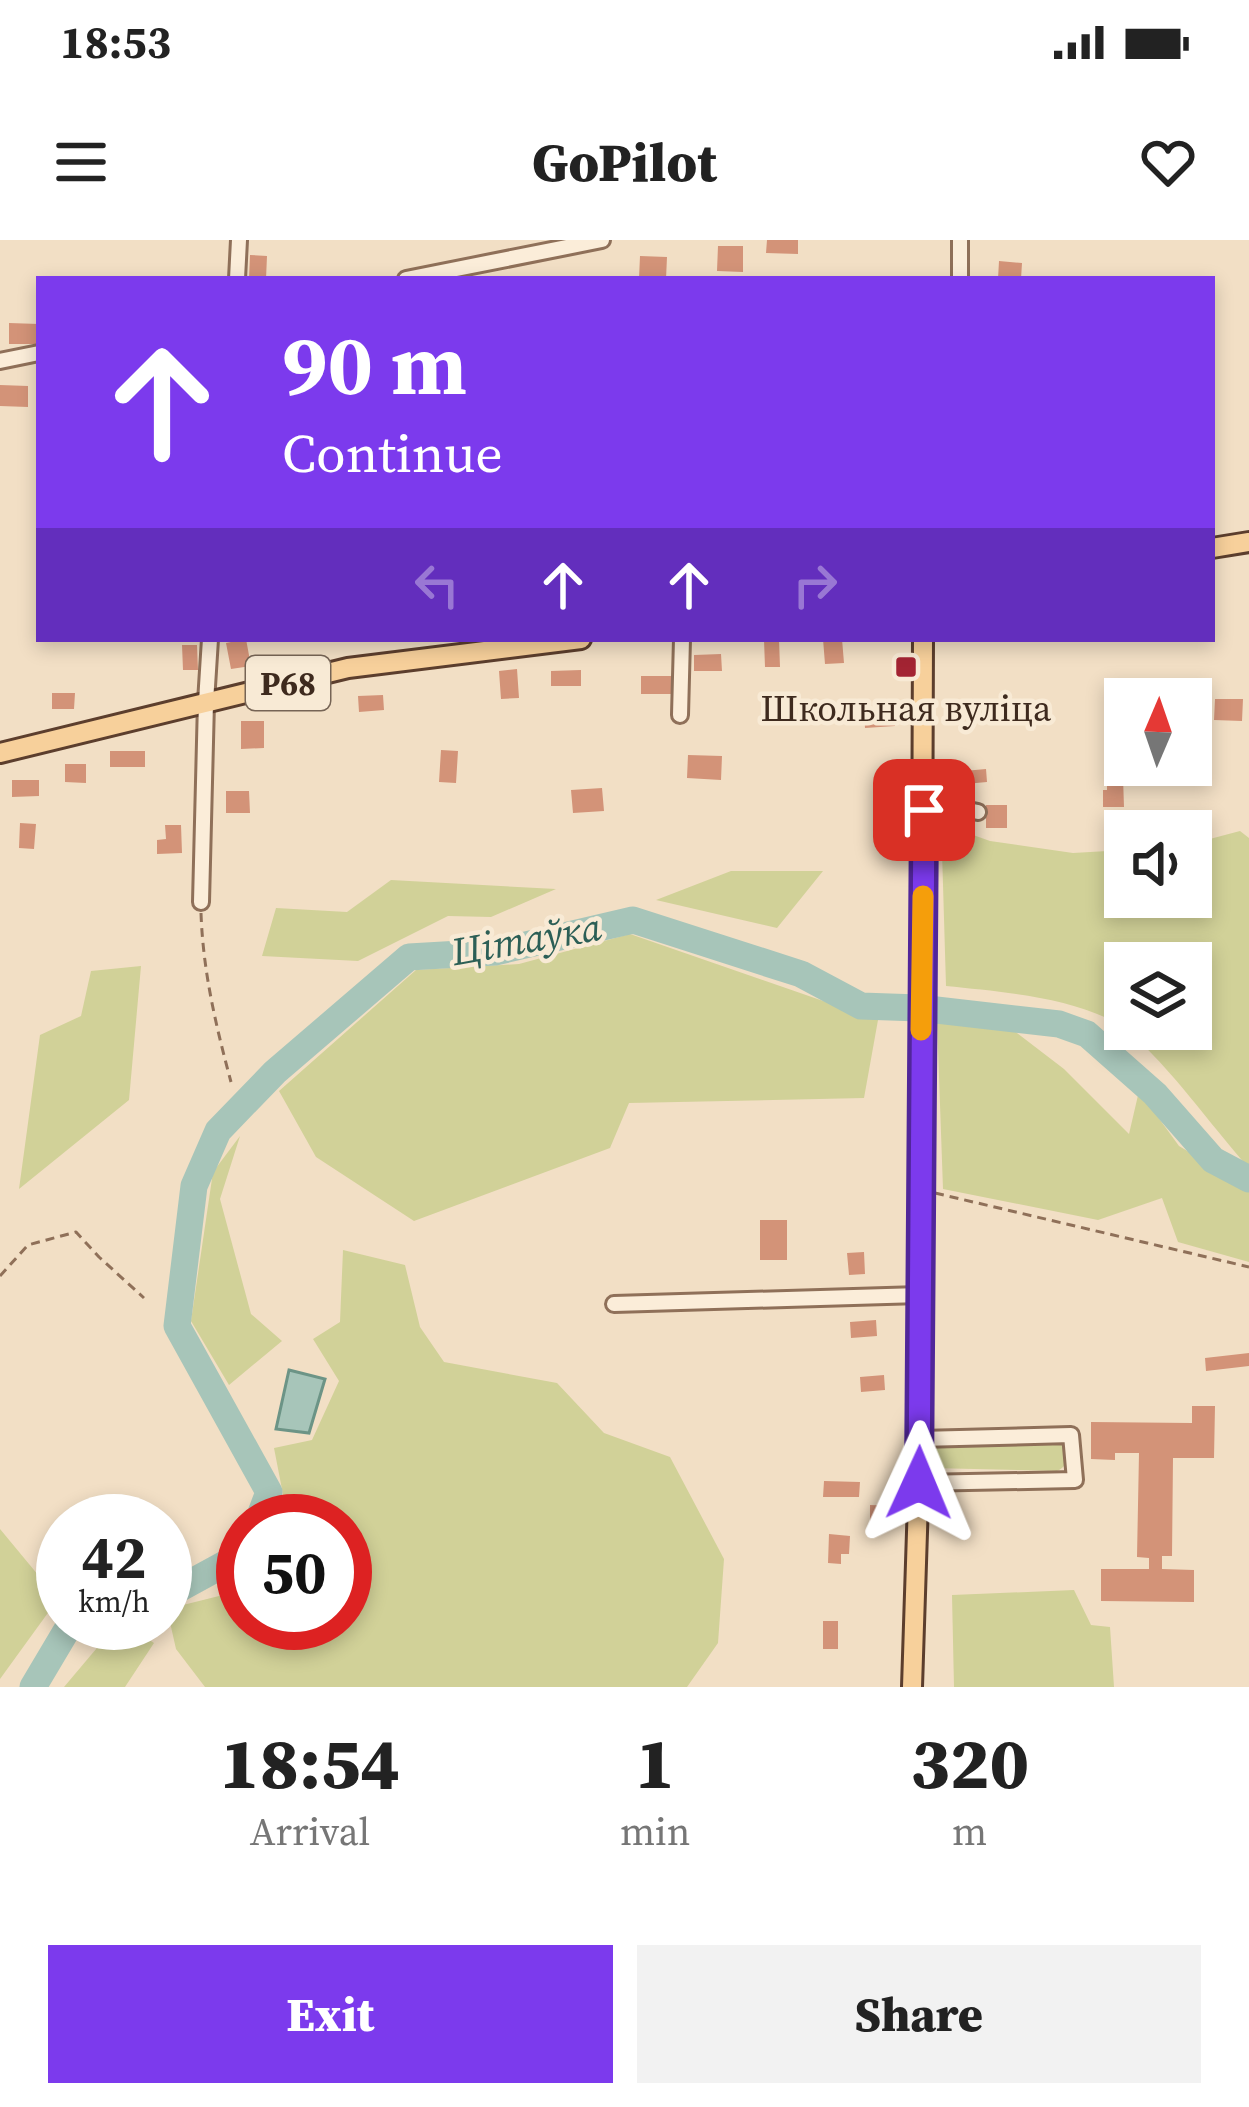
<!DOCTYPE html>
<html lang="en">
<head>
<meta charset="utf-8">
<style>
  body { margin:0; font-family:"Source Serif 4",serif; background:#f2f2f2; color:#222; height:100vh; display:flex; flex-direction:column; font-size:45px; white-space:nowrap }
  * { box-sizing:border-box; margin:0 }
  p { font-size:39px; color:#767676 }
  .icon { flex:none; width:66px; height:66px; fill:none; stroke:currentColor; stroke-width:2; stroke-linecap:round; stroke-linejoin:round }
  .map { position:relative; height:1447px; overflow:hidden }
  .details { display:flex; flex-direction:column; background:#fff; flex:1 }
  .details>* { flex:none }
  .hud { position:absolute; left:36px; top:36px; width:1179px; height:366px; border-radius:0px; box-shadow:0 6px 18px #0003; background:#7c3aed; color:#fff; overflow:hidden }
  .needle { width:78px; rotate:2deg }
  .controls { position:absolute; left:1104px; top:438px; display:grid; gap:24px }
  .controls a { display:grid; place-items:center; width:108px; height:108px; border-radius:0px; background:#fff; box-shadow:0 6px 18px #0003; font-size:60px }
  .speed { position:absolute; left:36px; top:1254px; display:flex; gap:24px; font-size:60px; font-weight:700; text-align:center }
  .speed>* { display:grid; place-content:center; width:156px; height:156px; border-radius:50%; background:#fff; box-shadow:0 6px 18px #0003; line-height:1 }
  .speed small { font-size:30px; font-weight:400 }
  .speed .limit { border:18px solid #d22; background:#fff; color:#111 }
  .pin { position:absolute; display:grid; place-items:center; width:102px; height:102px; color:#fff; margin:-51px; border-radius:24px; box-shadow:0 6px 18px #0006 }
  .me { position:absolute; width:132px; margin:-66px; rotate:1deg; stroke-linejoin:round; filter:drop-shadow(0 0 9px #0008) }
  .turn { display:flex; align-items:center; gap:42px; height:252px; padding:0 48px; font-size:54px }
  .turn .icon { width:156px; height:156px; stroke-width:2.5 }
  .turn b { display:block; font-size:84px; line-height:102px }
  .lanes { display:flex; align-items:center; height:114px; padding:0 48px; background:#0003; justify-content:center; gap:60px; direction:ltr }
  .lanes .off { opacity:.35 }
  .eta { display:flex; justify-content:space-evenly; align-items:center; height:204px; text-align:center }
  .eta b { font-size:72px; font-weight:800; line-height:84px }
  .button { display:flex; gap:24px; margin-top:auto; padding:24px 48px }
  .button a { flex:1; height:138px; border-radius:0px; background:#7c3aed; color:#fff; font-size:48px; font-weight:800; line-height:138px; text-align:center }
  .button a+a { background:#f2f2f2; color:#222 }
  .status { display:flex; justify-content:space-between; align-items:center; height:84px; padding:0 60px; background:#fff; direction:ltr }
  .status svg { height:33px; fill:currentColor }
  header { display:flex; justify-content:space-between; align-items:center; height:156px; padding:0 48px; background:#fff; font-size:54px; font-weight:800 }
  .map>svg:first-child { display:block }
</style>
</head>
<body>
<div class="status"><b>18:53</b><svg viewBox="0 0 49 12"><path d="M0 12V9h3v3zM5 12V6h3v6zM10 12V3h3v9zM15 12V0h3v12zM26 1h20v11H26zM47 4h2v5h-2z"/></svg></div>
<header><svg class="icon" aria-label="menu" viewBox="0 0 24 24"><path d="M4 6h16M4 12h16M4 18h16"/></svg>GoPilot<svg class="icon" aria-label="heart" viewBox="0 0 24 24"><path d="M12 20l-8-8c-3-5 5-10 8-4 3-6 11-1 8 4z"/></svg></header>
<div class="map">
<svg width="1249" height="1447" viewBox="0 0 1249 1447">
  <rect width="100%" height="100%" fill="#f2dfc5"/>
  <path fill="#d1d198" d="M934 581 990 601 1073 613 1125 610V657H1191V604L1240 591 1249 598V928C1207 881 1174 831 1126 789H1191V723H1125V788C1077 757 1003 752 946 746L942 611Z
    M731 631H823L777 688 656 660Z
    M391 640 556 649 491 677 448 676 358 721 262 716 276 668 347 672Z
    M630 694 878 780 864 858 629 863 610 908 414 981 316 917 279 851 416 730 519 724Z
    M141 726 129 860 19 949 40 795 81 776 91 731Z
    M937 780 1009 787 1064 829 1129 894 1139 851 1179 906 1249 948V1022L1178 1002 1162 958 1098 980 943 949Z
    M240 896 220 959 251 1074 282 1101 229 1145 191 1081 213 932Z
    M343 1010 405 1025 420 1087 444 1122 557 1143 604 1193 670 1217 724 1319 718 1403 687 1447H205L176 1409 167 1369 227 1354 243 1335V1383H345V1281H279L286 1270 274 1208 312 1200 339 1141 313 1099 340 1082Z
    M931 1202H1057L1066 1208C1068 1219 1067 1227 1057 1231L930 1228Z
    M0 1289 58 1359 0 1439V1288Z
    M1074 1350 1091 1385 1110 1387 1114 1447H954L952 1355Z
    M118 1383H124L154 1403 125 1447H64Z"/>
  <path fill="#a7c5b9" stroke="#6c9486" stroke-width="3" d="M289 1130 325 1139 309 1193 276 1189Z"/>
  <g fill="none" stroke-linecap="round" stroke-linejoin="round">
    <path stroke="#a7c5b9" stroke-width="27" d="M258 1281 269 1252 177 1086 194 946 218 891 275 832 409 717 495 712 633 680 801 734 861 766 919 768 1059 784 1087 794 1155 854 1213 920 1249 939
      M165 1353 177 1350 243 1314
      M33 1447 71 1383"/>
  </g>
  <path fill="#d39378" d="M767 0H798V14L766 13Z
    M718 6H743V32L717 31Z
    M250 15 267 16 266 39H249Z
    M640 16 667 17 666 39H639Z
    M999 21 1022 23 1021 39H998Z
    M9 83 39 84V104H9Z
    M0 145 28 146V167L0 166Z
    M246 399 251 426 231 429 226 403Z
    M779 399 780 427H765L764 400Z
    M823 399H842L844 423 825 424Z
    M182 405H197L198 430H183Z
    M721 414 722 431H694V415Z
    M517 429 519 458 501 459 499 431Z
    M581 430V446H551V431Z
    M641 436H673V454H641Z
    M52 453H75L74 469H52Z
    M383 455 384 470 359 472 358 456Z
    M1215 459H1243L1242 481 1214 480Z
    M894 470 895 486 865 488 864 472Z
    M241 481H264V508L241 509Z
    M441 510 458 511 456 543 439 542Z
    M110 511H145V527H110Z
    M688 515 722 516 721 540 687 538Z
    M65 524H86V543L65 542Z
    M986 529 987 542 954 545 953 532Z
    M1123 537 1124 567H1103V550H1107V538Z
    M12 540H39V556L12 557Z
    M602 548 604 571 573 573 571 550Z
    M226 551H249L250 573H226Z
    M986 565H1007V588H986Z
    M20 583 36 584 34 609 19 608Z
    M165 585H181L182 613 157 614V600L166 599Z
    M760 980H787V1020H760Z
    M864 1012 865 1034 849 1035 847 1013Z
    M876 1080 877 1096 851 1098 850 1082Z
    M1249 1113V1126L1206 1131 1205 1118Z
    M884 1135 885 1150 861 1152 860 1137Z
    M1192 1166H1215L1214 1218H1173L1172 1316H1162V1329L1194 1330V1362L1101 1361V1329H1149V1318L1137 1317 1139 1213H1115V1220L1091 1219V1182L1192 1183Z
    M824 1241 860 1242 859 1257H823Z
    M870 1265 895 1266 894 1283H870Z
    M829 1294 850 1296 849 1314H841V1324L828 1323Z
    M823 1381H838V1409H823Z"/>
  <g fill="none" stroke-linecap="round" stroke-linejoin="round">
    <defs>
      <path id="minor" d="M960 0V39
        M237 39 239 0
        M406 39 602 0
        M0 121 39 113
        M680 475 682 399
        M924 561 978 572
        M201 662 206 462 210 399
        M614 1064 920 1055
        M919 1243 1075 1240 1071 1195 920 1199"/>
      <path id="major" d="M1212 308 1249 302
        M0 513 348 428 581 399
        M912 1447 920 1199 923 399"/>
    </defs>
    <use href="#minor" stroke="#8f7059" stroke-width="20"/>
    <use href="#major" stroke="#5c3e2d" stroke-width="24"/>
    <path stroke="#8f7059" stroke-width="3" stroke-dasharray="9 6" stroke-linecap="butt" d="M201 673C203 732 216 786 231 842
      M935 953 1249 1027
      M0 1036 28 1005 76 992 99 1017 144 1058"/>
    <use href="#minor" stroke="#fbedd9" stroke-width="14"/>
    <use href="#major" stroke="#f7d09b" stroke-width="18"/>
  </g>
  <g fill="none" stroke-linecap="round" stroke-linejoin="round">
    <defs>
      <path id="route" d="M919 1243 924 570"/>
    </defs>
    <use href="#route" stroke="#51269a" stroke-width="30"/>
    <use href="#route" stroke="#7c3aed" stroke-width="21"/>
    <path stroke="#f59e0b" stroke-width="21" d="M921 790 923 656"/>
  </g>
  <rect fill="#a32433" stroke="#f8ead5" stroke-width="4.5" x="894" y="415" width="24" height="24" rx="6"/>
  <g text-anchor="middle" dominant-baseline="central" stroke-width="9" stroke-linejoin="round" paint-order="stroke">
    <rect fill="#f8ead5" stroke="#766455" stroke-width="3" x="246" y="416" width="84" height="54" rx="9"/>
    <g font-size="33" font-weight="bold" fill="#3e2a1e">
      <text x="288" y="443">Р68</text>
    </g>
    <g font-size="36" fill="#3e2a1e" stroke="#f8ead5">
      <text x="906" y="468">Школьная вуліца</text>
    </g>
    <g font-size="39" font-style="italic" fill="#2c5f56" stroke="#f8ead5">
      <text transform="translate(527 699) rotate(-10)">Цітаўка</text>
    </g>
  </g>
</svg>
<div class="controls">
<a><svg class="needle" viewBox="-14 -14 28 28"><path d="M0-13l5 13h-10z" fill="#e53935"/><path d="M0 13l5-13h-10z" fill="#767676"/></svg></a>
<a><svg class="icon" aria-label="sound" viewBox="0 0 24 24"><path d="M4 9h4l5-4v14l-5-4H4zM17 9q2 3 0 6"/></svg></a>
<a><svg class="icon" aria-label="layers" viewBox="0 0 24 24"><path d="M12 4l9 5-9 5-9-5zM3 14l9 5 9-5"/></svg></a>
</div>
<div class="speed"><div>42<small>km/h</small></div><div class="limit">50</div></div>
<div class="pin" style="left:924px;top:570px;background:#d93025"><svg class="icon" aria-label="arrive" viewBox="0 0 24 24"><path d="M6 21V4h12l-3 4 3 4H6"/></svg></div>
<svg class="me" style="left:919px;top:1243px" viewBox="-20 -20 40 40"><path d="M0-17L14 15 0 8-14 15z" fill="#7c3aed" stroke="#fff" stroke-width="4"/></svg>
<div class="hud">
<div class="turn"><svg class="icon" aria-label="ahead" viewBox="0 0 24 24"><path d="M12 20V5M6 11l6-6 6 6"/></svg><div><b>90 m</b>Continue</div></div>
<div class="lanes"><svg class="icon off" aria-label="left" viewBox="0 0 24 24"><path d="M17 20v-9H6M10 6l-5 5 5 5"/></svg><svg class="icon" aria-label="ahead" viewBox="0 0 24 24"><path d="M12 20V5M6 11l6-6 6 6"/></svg><svg class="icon" aria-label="ahead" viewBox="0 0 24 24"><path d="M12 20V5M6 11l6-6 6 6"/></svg><svg class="icon off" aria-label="right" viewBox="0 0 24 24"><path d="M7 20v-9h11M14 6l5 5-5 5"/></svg></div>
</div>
</div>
<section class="details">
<div class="eta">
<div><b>18:54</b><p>Arrival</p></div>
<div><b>1</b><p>min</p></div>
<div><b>320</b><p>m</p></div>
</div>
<div class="button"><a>Exit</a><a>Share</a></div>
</section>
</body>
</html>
